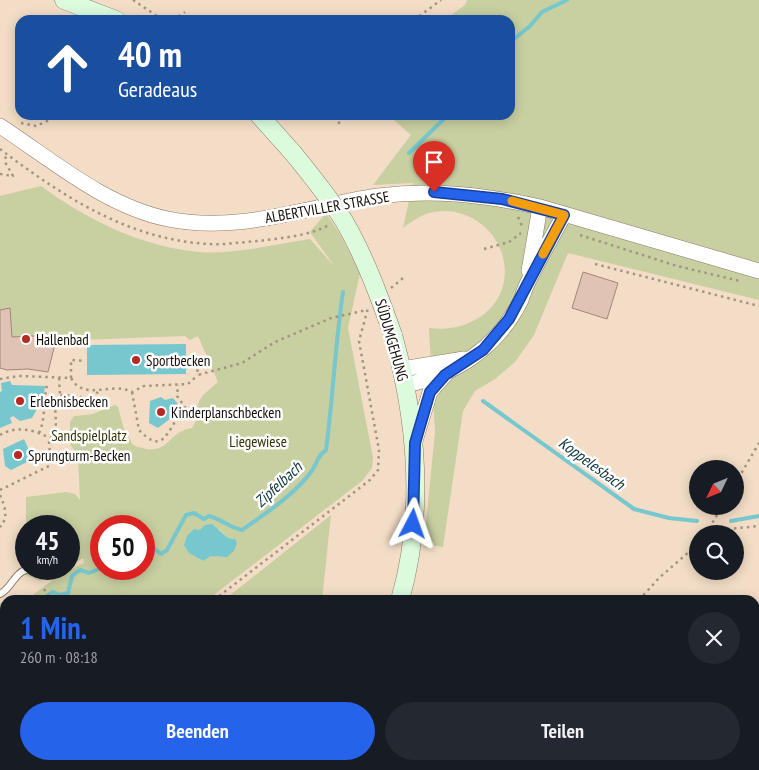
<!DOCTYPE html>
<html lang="de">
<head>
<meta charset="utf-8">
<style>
  body { margin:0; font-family:"PT Sans Narrow",sans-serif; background:#242831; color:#f1f3f6; height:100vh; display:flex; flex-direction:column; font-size:19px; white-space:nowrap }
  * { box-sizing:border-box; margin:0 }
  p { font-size:16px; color:#9ea1a6 }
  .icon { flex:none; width:28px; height:28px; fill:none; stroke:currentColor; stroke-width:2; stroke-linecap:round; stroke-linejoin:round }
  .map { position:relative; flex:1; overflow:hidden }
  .sheet { position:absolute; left:0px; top:595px; width:760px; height:175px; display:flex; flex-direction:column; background:#171b24; border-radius:15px 15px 0 0; box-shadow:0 2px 12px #0003 }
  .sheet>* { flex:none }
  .banner { position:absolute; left:15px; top:15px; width:500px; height:105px; border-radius:15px; box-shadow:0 2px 12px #0003; background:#1a4fa0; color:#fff; overflow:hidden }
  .needle { width:32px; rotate:227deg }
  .tools { position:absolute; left:689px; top:460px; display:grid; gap:10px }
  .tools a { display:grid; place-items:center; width:55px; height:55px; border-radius:50%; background:#171b24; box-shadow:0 2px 12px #0003; font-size:25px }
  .speed { position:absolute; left:15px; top:515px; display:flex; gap:10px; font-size:25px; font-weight:700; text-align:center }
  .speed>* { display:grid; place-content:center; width:65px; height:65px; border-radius:50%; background:#171b24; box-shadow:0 2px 12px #0003; line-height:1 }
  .speed small { font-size:12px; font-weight:400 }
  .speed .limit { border:8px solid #d22; background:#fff; color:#111 }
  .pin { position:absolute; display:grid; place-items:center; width:42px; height:42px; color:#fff; margin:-51px -21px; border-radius:50% 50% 50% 0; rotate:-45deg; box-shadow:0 0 5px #0007 }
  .pin .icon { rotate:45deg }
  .me { position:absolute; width:55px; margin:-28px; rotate:4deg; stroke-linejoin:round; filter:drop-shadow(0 0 4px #0008) }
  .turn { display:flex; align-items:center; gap:18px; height:105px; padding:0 20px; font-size:22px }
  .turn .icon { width:65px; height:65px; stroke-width:2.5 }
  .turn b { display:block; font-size:35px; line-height:42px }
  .round { display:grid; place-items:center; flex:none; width:52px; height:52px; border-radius:26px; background:#242831 }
  .overview { display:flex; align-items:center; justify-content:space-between; height:85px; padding:0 20px }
  h1 { font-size:30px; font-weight:600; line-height:38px; color:#2563eb }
  .action { display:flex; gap:10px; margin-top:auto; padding:10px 20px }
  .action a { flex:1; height:58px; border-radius:30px; background:#2563eb; color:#fff; font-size:20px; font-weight:600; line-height:58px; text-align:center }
  .action a+a { background:#242831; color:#f1f3f6 }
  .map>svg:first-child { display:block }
</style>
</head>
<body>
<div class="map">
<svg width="759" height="770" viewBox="0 0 759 770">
  <rect width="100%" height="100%" fill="#f3ddc6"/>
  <path fill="#c8cfa0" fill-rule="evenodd" d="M467 0H759V300L568 253 534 335 515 362 495 379 475 391 463 411 443 547 424 544 435 432 429 328C472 334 514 304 503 257 495 225 461 204 429 213 419 216 411 222 403 228L413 183 373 185 411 135 388 115H510V20H444L465 5Z
    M41 186C87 220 142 247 199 252 230 255 278 244 310 239L335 267 310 232 326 213 341 236 360 273 348 328 373 458 372 468 362 481 207 600H26L58 576 84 563 83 558 69 566V526H26V569H63L40 581 26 575V497L66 492 75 494 80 500 78 456 70 444V422L74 416 93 414 115 405 118 407 124 429 133 445C170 460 165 432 192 428L198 417C194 399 206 393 218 382L198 336 190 340 185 336 80 340 67 336 56 340 33 336 12 337 10 309 0 310V196ZM101 526H144V569H101ZM219 529 228 538 235 539 218 557 211 555 203 561 189 553Z
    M331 515 322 600H224Z
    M0 603H5V746L0 748Z
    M5 755V765H151L144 770H0V757Z"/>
  <path fill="#77c7ce" d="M186 344V374L87 375V345Z
    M10 381 12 385 45 386 44 394H39L40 408 37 409 32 418 20 421 13 416 10 418 12 423 0 428V392L2 391 1 383Z
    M161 397 165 400 173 398 178 404 172 412 171 418 158 428 149 423 150 401Z
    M24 439 33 459 11 470 5 466 3 449Z
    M212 524 228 538 235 539 237 543 234 551 227 557 211 556 203 561 189 553 184 545 187 536 194 529 200 530 205 525Z"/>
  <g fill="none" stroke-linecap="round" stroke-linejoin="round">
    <path stroke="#77c7ce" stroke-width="4" d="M510 42 530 26 542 12 567 0
      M409 153 448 115
      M483 401 634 509 669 518 697 521
      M731 521 759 516
      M144 539 149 545 161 554 167 550 186 515 194 513 204 519 209 516C221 519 230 528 242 530 266 513 293 496 311 472 317 464 317 456 326 450 333 398 335 345 343 292
      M41 600 53 592 60 595 68 593 72 576 80 570 89 573 101 568
      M0 736 5 737"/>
  </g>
  <path fill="#e1c3b5" stroke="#a2867a" d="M583 272 618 283 607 319 572 308Z
    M10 308 12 337 33 336 56 340 48 372 28 369 7 370 0 368V310Z"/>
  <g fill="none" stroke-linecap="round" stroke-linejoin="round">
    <defs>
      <path id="service" d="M0 594C11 589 15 572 26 570"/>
      <path id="tertiary" d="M0 126C52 160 105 206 168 219 240 234 308 206 378 196 433 189 485 195 540 207L759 271
        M529 271 540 207
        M402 369 464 359
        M405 385C456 375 498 347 521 300 523 294 525 288 528 282 539 259 552 237 564 215
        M415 441 430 392 445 375"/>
      <path id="secondary" d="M64 0 116 20
        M259 115 293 153
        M393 335C417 421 425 513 400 600
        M325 770 328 765"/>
    </defs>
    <use href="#service" stroke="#8e7a66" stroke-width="8"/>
    <use href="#tertiary" stroke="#8e7a66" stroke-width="16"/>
    <use href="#secondary" stroke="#8e7a66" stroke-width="19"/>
    <path stroke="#a59483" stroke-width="2.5" stroke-dasharray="2.5 4" stroke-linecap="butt" d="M133 0 157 16 173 20
      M173 20 185 12
      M414 20 441 0
      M339 115V124
      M21 123 36 126 61 115
      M0 149C62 196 129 240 209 244 225 245 242 242 259 241 281 238 309 236 329 225
      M0 174 13 176 5 162 6 154
      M518 217 523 228
      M580 235 677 266 740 281
      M484 249 509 242 521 233
      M595 264 759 306
      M391 288 403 278
      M189 358 196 357 198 375 242 363 275 342 331 318 367 310
      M59 378 60 395
      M71 378V360L84 361
      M0 379 19 376 71 378C84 402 112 381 132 392L144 386 188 384 198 375
      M132 392 139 430C160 452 165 438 176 420 179 415 182 413 185 407L177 396 178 385
      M39 433C46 418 43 401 47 385
      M0 435C17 425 34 430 50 438
      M735 484 759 443
      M0 490 51 465 49 442 56 424 55 404 60 395 78 396 89 400 98 392
      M0 495C5 507 9 517 0 527
      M708 531 759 526
      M706 534 722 506
      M44 589 51 600
      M214 600 370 480 378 470 379 450 359 341 368 308
      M639 600 659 578 698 544
      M0 701 5 702
      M0 753 5 751
      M73 765 77 770
      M368 765 374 770
      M249 770 254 765
      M537 770 539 765"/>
    <use href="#service" stroke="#fff" stroke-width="6"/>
    <use href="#tertiary" stroke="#fff" stroke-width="15"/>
    <use href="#secondary" stroke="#dcfbdd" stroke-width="18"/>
    <defs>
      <path id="secondary-bridge" d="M293 153C311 175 329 197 344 221 365 257 379 296 393 335"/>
    </defs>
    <use href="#secondary-bridge" stroke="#8e7a66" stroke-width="19" stroke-linecap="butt"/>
    <use href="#secondary-bridge" stroke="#dcfbdd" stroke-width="18"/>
  </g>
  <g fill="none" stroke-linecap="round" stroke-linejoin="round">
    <defs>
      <path id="route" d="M413 524 415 443 430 392 445 375 483 350 509 319 564 215 502 199 434 192"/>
    </defs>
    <use href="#route" stroke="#184099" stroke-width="12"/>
    <use href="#route" stroke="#2563eb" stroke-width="9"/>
    <path stroke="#f59e0b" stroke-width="9" d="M512 201 564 215 543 254"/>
  </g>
  <g fill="#b82921" stroke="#fff" stroke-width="2">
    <circle cx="26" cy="339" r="5"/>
    <circle cx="136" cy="360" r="5"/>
    <circle cx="20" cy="401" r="5"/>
    <circle cx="161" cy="412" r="5"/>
    <circle cx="18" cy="455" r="5"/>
  </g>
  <g text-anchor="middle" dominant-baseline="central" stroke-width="5" stroke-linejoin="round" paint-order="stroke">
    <g font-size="15" fill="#130c05" stroke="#fff">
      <text transform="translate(327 207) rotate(-10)">ALBERTVILLER STRASSE</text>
      <text transform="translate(392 340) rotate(74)">SÜDUMGEHUNG</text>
    </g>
    <g font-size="15" fill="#130c05" stroke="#fff" text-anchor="start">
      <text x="36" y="339">Hallenbad</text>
      <text x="146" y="360">Sportbecken</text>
      <text x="30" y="401">Erlebnisbecken</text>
      <text x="171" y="412">Kinderplanschbecken</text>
      <text x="28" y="455">Sprungturm-Becken</text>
    </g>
    <g font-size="15" fill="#303405" stroke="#fff">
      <text x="89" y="435">Sandspielplatz</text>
      <text x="258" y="441">Liegewiese</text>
    </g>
    <g font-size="16" font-style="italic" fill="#0d3538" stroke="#fff">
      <text transform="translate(592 463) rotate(36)">Koppelesbach</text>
      <text transform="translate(278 484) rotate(-43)">Zipfelbach</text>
    </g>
  </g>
</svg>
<div class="tools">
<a><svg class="needle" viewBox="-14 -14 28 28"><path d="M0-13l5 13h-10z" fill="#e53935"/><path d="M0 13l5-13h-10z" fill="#9ea1a6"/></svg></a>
<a><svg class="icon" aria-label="search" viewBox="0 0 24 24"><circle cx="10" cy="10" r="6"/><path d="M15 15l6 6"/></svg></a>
</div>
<div class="speed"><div>45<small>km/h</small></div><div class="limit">50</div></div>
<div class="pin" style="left:434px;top:192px;background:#d93025"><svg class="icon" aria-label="arrive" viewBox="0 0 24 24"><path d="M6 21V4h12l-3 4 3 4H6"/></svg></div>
<svg class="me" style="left:413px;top:524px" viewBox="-20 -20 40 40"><path d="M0-17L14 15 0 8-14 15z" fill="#2563eb" stroke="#fff" stroke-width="4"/></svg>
<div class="banner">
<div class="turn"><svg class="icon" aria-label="ahead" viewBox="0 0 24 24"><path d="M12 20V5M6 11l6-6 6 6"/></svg><div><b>40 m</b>Geradeaus</div></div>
</div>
<section class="sheet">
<div class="overview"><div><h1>1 Min.</h1><p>260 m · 08:18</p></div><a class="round"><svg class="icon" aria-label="close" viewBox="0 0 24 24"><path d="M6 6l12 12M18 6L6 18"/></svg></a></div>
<div class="action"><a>Beenden</a><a>Teilen</a></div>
</section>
</div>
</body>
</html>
